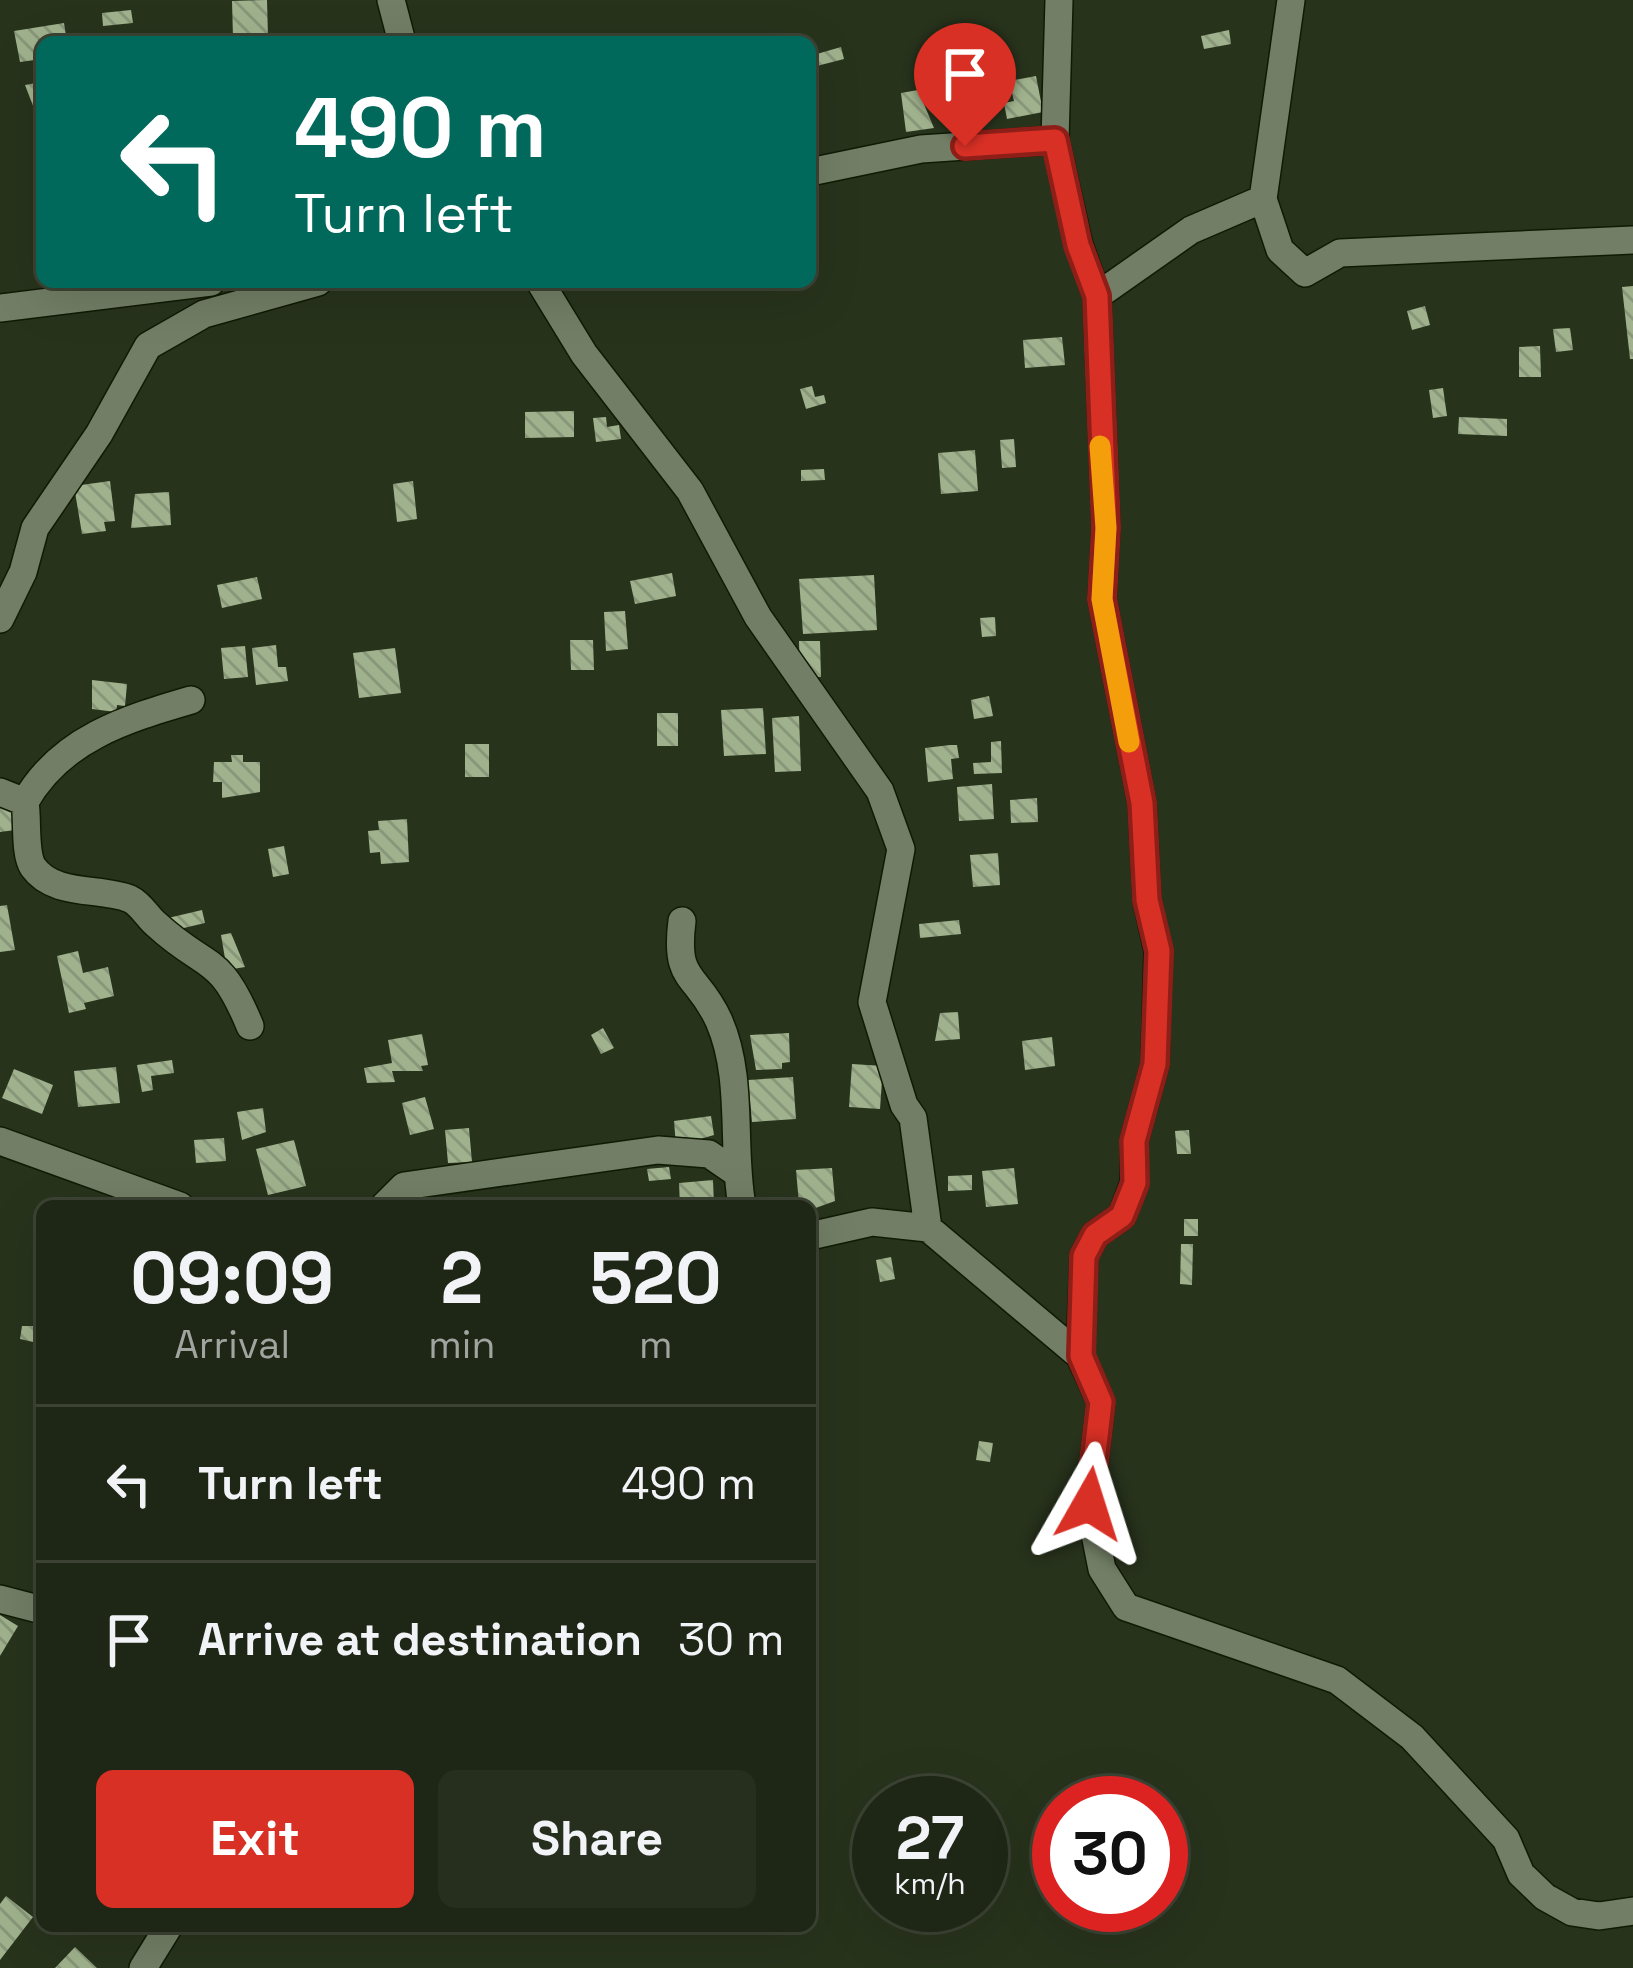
<!DOCTYPE html>
<html lang="en">
<head>
<meta charset="utf-8">
<style>
  body { margin:0; font-family:"Space Grotesk",sans-serif; background:#262e1e; color:#f1f3f6; height:100vh; display:flex; flex-direction:column; font-size:45px; white-space:nowrap }
  * { box-sizing:border-box; margin:0 }
  p { font-size:39px; color:#a1a5a0 }
  .icon { flex:none; width:66px; height:66px; fill:none; stroke:currentColor; stroke-width:2; stroke-linecap:round; stroke-linejoin:round }
  .map { position:relative; flex:1; overflow:hidden }
  .sheet { position:absolute; left:36px; top:1200px; width:780px; height:732px; display:flex; flex-direction:column; background:#1e2615; border-radius:18px; box-shadow:0 12px 48px #0002,0 0 0 3px #3c4334 }
  .sheet>* { flex:none }
  .hud { position:absolute; left:36px; top:36px; width:780px; height:252px; border-radius:18px; box-shadow:0 12px 48px #0002,0 0 0 3px #3c4334; background:#00695c; color:#fff; overflow:hidden }
  .speed { position:absolute; left:852px; top:1776px; display:flex; gap:24px; font-size:60px; font-weight:700; text-align:center }
  .speed>* { display:grid; place-content:center; width:156px; height:156px; border-radius:50%; background:#1e2615; box-shadow:0 12px 48px #0002,0 0 0 3px #3c4334; line-height:1 }
  .speed small { font-size:30px; font-weight:400 }
  .speed .limit { border:18px solid #d22; background:#fff; color:#111 }
  .pin { position:absolute; display:grid; place-items:center; width:102px; height:102px; color:#fff; margin:-123px -51px; border-radius:50% 50% 50% 0; rotate:-45deg; box-shadow:0 0 12px #0007 }
  .pin .icon { rotate:45deg }
  .me { position:absolute; width:132px; margin:-66px; rotate:6deg; stroke-linejoin:round; filter:drop-shadow(0 0 9px #0008) }
  .turn { display:flex; align-items:center; gap:42px; height:252px; padding:0 60px; font-size:54px }
  .turn .icon { width:156px; height:156px; stroke-width:2.5 }
  .turn b { display:block; font-size:84px; line-height:102px }
  .eta { display:flex; justify-content:space-evenly; align-items:center; height:204px; text-align:center }
  .eta b { font-size:72px; font-weight:800; line-height:84px }
  .primary-button { display:flex; gap:24px; margin-top:auto; padding:24px 60px }
  .primary-button a { flex:1; height:138px; border-radius:18px; background:#d93025; color:#fff; font-size:48px; font-weight:800; line-height:138px; text-align:center }
  .primary-button a+a { background:#262e1e; color:#f1f3f6 }
  ul { padding:0; list-style:none }
  li { display:flex; align-items:center; gap:36px; height:156px; padding:0 60px; border-top:3px solid #3c4334 }
  li div { flex:1 }
  li b { display:block; font-size:45px }
  li em { font-style:normal }
  .map>svg:first-child { display:block }
</style>
</head>
<body>
<div class="map">
<svg width="1633" height="1968" viewBox="0 0 1633 1968">
  <defs>
    <pattern id="building-back-hatch" width="6" height="6" patternUnits="userSpaceOnUse" patternTransform="scale(3)"><rect width="6" height="6" fill="#a0b28d"/><path d="M-1 5l2 2M0 0l6 6M5-1l2 2" fill="none" stroke="#889679"/></pattern>
  </defs>
  <rect width="100%" height="100%" fill="#28331c"/>
  <path fill="url(#building-back-hatch)" d="M267 0 268 37 233 38 232 1Z
    M131 10 133 23 103 26 102 13Z
    M64 23 67 42H42V59L20 62 14 31Z
    M1229 30 1231 44 1204 49 1201 36Z
    M841 47 844 59 813 67 810 56Z
    M1036 76 1043 112 1007 119 1004 103 1014 101 1009 81Z
    M42 82V124H40L25 85Z
    M918 90 934 128 906 132 901 93Z
    M1633 286V359H1630L1622 287Z
    M1425 306 1430 325 1412 330 1407 311Z
    M1570 328 1573 350 1556 352 1553 329Z
    M1062 337 1065 365 1025 368 1023 340Z
    M1540 346 1541 377H1519V347Z
    M812 386 815 397 824 395 826 403 806 409 800 389Z
    M1443 388 1447 416 1433 418 1429 390Z
    M574 411V437L525 438V412Z
    M606 417 607 427 619 425 621 439 596 442 593 418Z
    M1459 417 1507 419V436L1458 434Z
    M1014 439 1016 467 1002 468 1000 440Z
    M975 450 978 491 941 494 938 453Z
    M824 469 825 480 801 481V470Z
    M110 481 115 521 104 522 106 531 82 534 74 486Z
    M413 481 417 519 397 522 393 484Z
    M169 492 171 525 131 528 135 494Z
    M672 573 676 596 635 604 630 581Z
    M874 575 877 630 803 634 799 579Z
    M257 577 262 599 222 608 217 585Z
    M625 611 628 649 606 651 604 612Z
    M995 617 996 636 982 637 980 618Z
    M570 640H593L594 670H571Z
    M799 641H820L821 677H800Z
    M276 645 278 667H286L288 681 256 685 252 648Z
    M245 646 248 677 224 679 221 648Z
    M395 648 401 693 359 698 353 653Z
    M92 680 127 684 125 706 117 705 116 712 92 709Z
    M989 696 993 716 974 719 971 700Z
    M763 708 766 754 724 756 721 710Z
    M657 713H678V746H657Z
    M799 716 801 771 775 772 772 718Z
    M1001 741 1002 773 974 774 973 763 991 762V742Z
    M465 744H489V777H465Z
    M950 745H957L959 758 951 759 953 779 928 782 925 748Z
    M231 755H243V762H260V792L222 798V782H213L214 762H232Z
    M992 784 994 819 959 821 957 787Z
    M12 794 15 830 0 832V795Z
    M1037 798 1038 822 1011 823 1010 800Z
    M407 819 409 862 381 864 380 852 370 853 368 831 379 830 378 821Z
    M284 846 289 874 273 877 268 849Z
    M998 853 1000 885 973 887 970 855Z
    M7 905 15 950 0 952V906Z
    M202 910 205 923 171 931 168 918Z
    M959 920 961 934 920 938 919 924Z
    M231 933 245 967 227 970 221 935Z
    M78 951 83 973 108 967 114 996 84 1003 86 1009 69 1013 57 956Z
    M958 1012 960 1039 935 1041 940 1013Z
    M603 1028 614 1048 601 1054 591 1035Z
    M789 1033 790 1062 782 1063V1069L756 1070 750 1035Z
    M422 1034 428 1065 421 1066 423 1071H392L395 1082 367 1083 364 1068 392 1063 388 1040Z
    M1052 1037 1055 1066 1025 1070 1022 1041Z
    M172 1060 174 1073 151 1076 153 1090 142 1092 137 1065Z
    M852 1064 883 1066 880 1109 849 1107Z
    M116 1067 120 1103 78 1107 74 1071Z
    M14 1069 53 1085 42 1114 2 1098Z
    M793 1077 796 1119 752 1122 748 1080Z
    M425 1097 434 1129 410 1135 402 1103Z
    M263 1108 266 1132 242 1140 237 1112Z
    M711 1116 714 1135 676 1146 674 1121Z
    M469 1128 472 1162 448 1163 445 1130Z
    M1189 1130 1191 1154H1177L1175 1131Z
    M224 1138 226 1161 196 1163 194 1140Z
    M294 1140 306 1186 268 1195 256 1149Z
    M669 1167 671 1179 649 1181 647 1169Z
    M832 1168 835 1201 810 1210 799 1204 796 1170Z
    M1014 1168 1018 1204 986 1207 982 1171Z
    M972 1175V1190L948 1191V1176Z
    M713 1180 714 1206H680L679 1183Z
    M1184 1219H1198V1236H1184Z
    M1181 1244H1193L1192 1285 1180 1284Z
    M891 1257 895 1279 880 1282 876 1260Z
    M22 1326H42V1344L20 1339Z
    M979 1441 993 1443 990 1462 976 1460Z
    M0 1615 18 1626 0 1656Z
    M6 1896 33 1917 0 1960V1904Z
    M75 1947 97 1968H55Z"/>
  <g fill="none" stroke-linecap="round" stroke-linejoin="round">
    <defs>
      <path id="minor" d="M391 0 402 42
        M1059 0 1055 140 1079 245 1097 296 1106 528 1102 599 1142 803 1147 900 1158 951 1155 1064 1134 1141V1183L1122 1216 1095 1235 1084 1256 1080 1356
        M1291 0 1263 199 1280 250 1305 273 1340 253 1633 240
        M810 172 921 149 1055 140
        M540 282 584 354 690 491 758 617 880 791 901 849 872 1002 904 1105 913 1118 928 1228
        M1097 296 1191 230 1263 199
        M0 308 211 282
        M0 619 23 572 35 528 99 434 148 346 204 314 318 282
        M0 792 25 802C28 820 24 853 33 867 54 897 101 887 130 899 141 904 148 918 157 925 207 971 219 951 250 1026
        M25 802C60 739 126 719 191 700
        M682 921C674 984 697 972 719 1021 744 1078 731 1145 742 1206
        M0 1141 180 1206
        M384 1206 404 1186 658 1150 709 1154 738 1174
        M810 1236 872 1222 928 1228 1080 1356 1101 1402 1089 1504 1102 1569 1126 1607 1337 1680 1412 1737 1506 1839 1521 1874 1545 1897 1572 1912 1599 1916 1633 1911
        M0 1599 42 1610
        M143 1968 169 1926"/>
    </defs>
    <use href="#minor" stroke="#111a05" stroke-width="30"/>
    <use href="#minor" stroke="#727e65" stroke-width="27"/>
  </g>
  <g fill="none" stroke-linecap="round" stroke-linejoin="round">
    <defs>
      <path id="route" d="M965 146 1055 140 1078 245 1097 296 1106 528 1102 599 1142 803 1147 900 1159 951 1155 1064 1134 1141 1135 1183 1122 1216 1095 1235 1084 1256 1081 1356 1101 1402 1089 1504"/>
    </defs>
    <use href="#route" stroke="#8d1f18" stroke-width="30"/>
    <use href="#route" stroke="#d93025" stroke-width="21"/>
    <path stroke="#f59e0b" stroke-width="21" d="M1100 446 1106 528 1102 599 1129 742"/>
  </g>
</svg>
<div class="speed"><div>27<small>km/h</small></div><div class="limit">30</div></div>
<div class="pin" style="left:965px;top:146px;background:#d93025"><svg class="icon" aria-label="arrive" viewBox="0 0 24 24"><path d="M6 21V4h12l-3 4 3 4H6"/></svg></div>
<svg class="me" style="left:1089px;top:1504px" viewBox="-20 -20 40 40"><path d="M0-17L14 15 0 8-14 15z" fill="#d93025" stroke="#fff" stroke-width="4"/></svg>
<div class="hud">
<div class="turn"><svg class="icon" aria-label="left" viewBox="0 0 24 24"><path d="M17 20v-9H6M10 6l-5 5 5 5"/></svg><div><b>490 m</b>Turn left</div></div>
</div>
<section class="sheet">
<div class="eta">
<div><b>09:09</b><p>Arrival</p></div>
<div><b>2</b><p>min</p></div>
<div><b>520</b><p>m</p></div>
</div>
<ul>
<li><svg class="icon" aria-label="left" viewBox="0 0 24 24"><path d="M17 20v-9H6M10 6l-5 5 5 5"/></svg><div><b>Turn left</b></div><em>490 m</em></li>
<li><svg class="icon" aria-label="arrive" viewBox="0 0 24 24"><path d="M6 21V4h12l-3 4 3 4H6"/></svg><div><b>Arrive at destination</b></div><em>30 m</em></li>
</ul>
<div class="primary-button"><a>Exit</a><a>Share</a></div>
</section>
</div>
</body>
</html>
